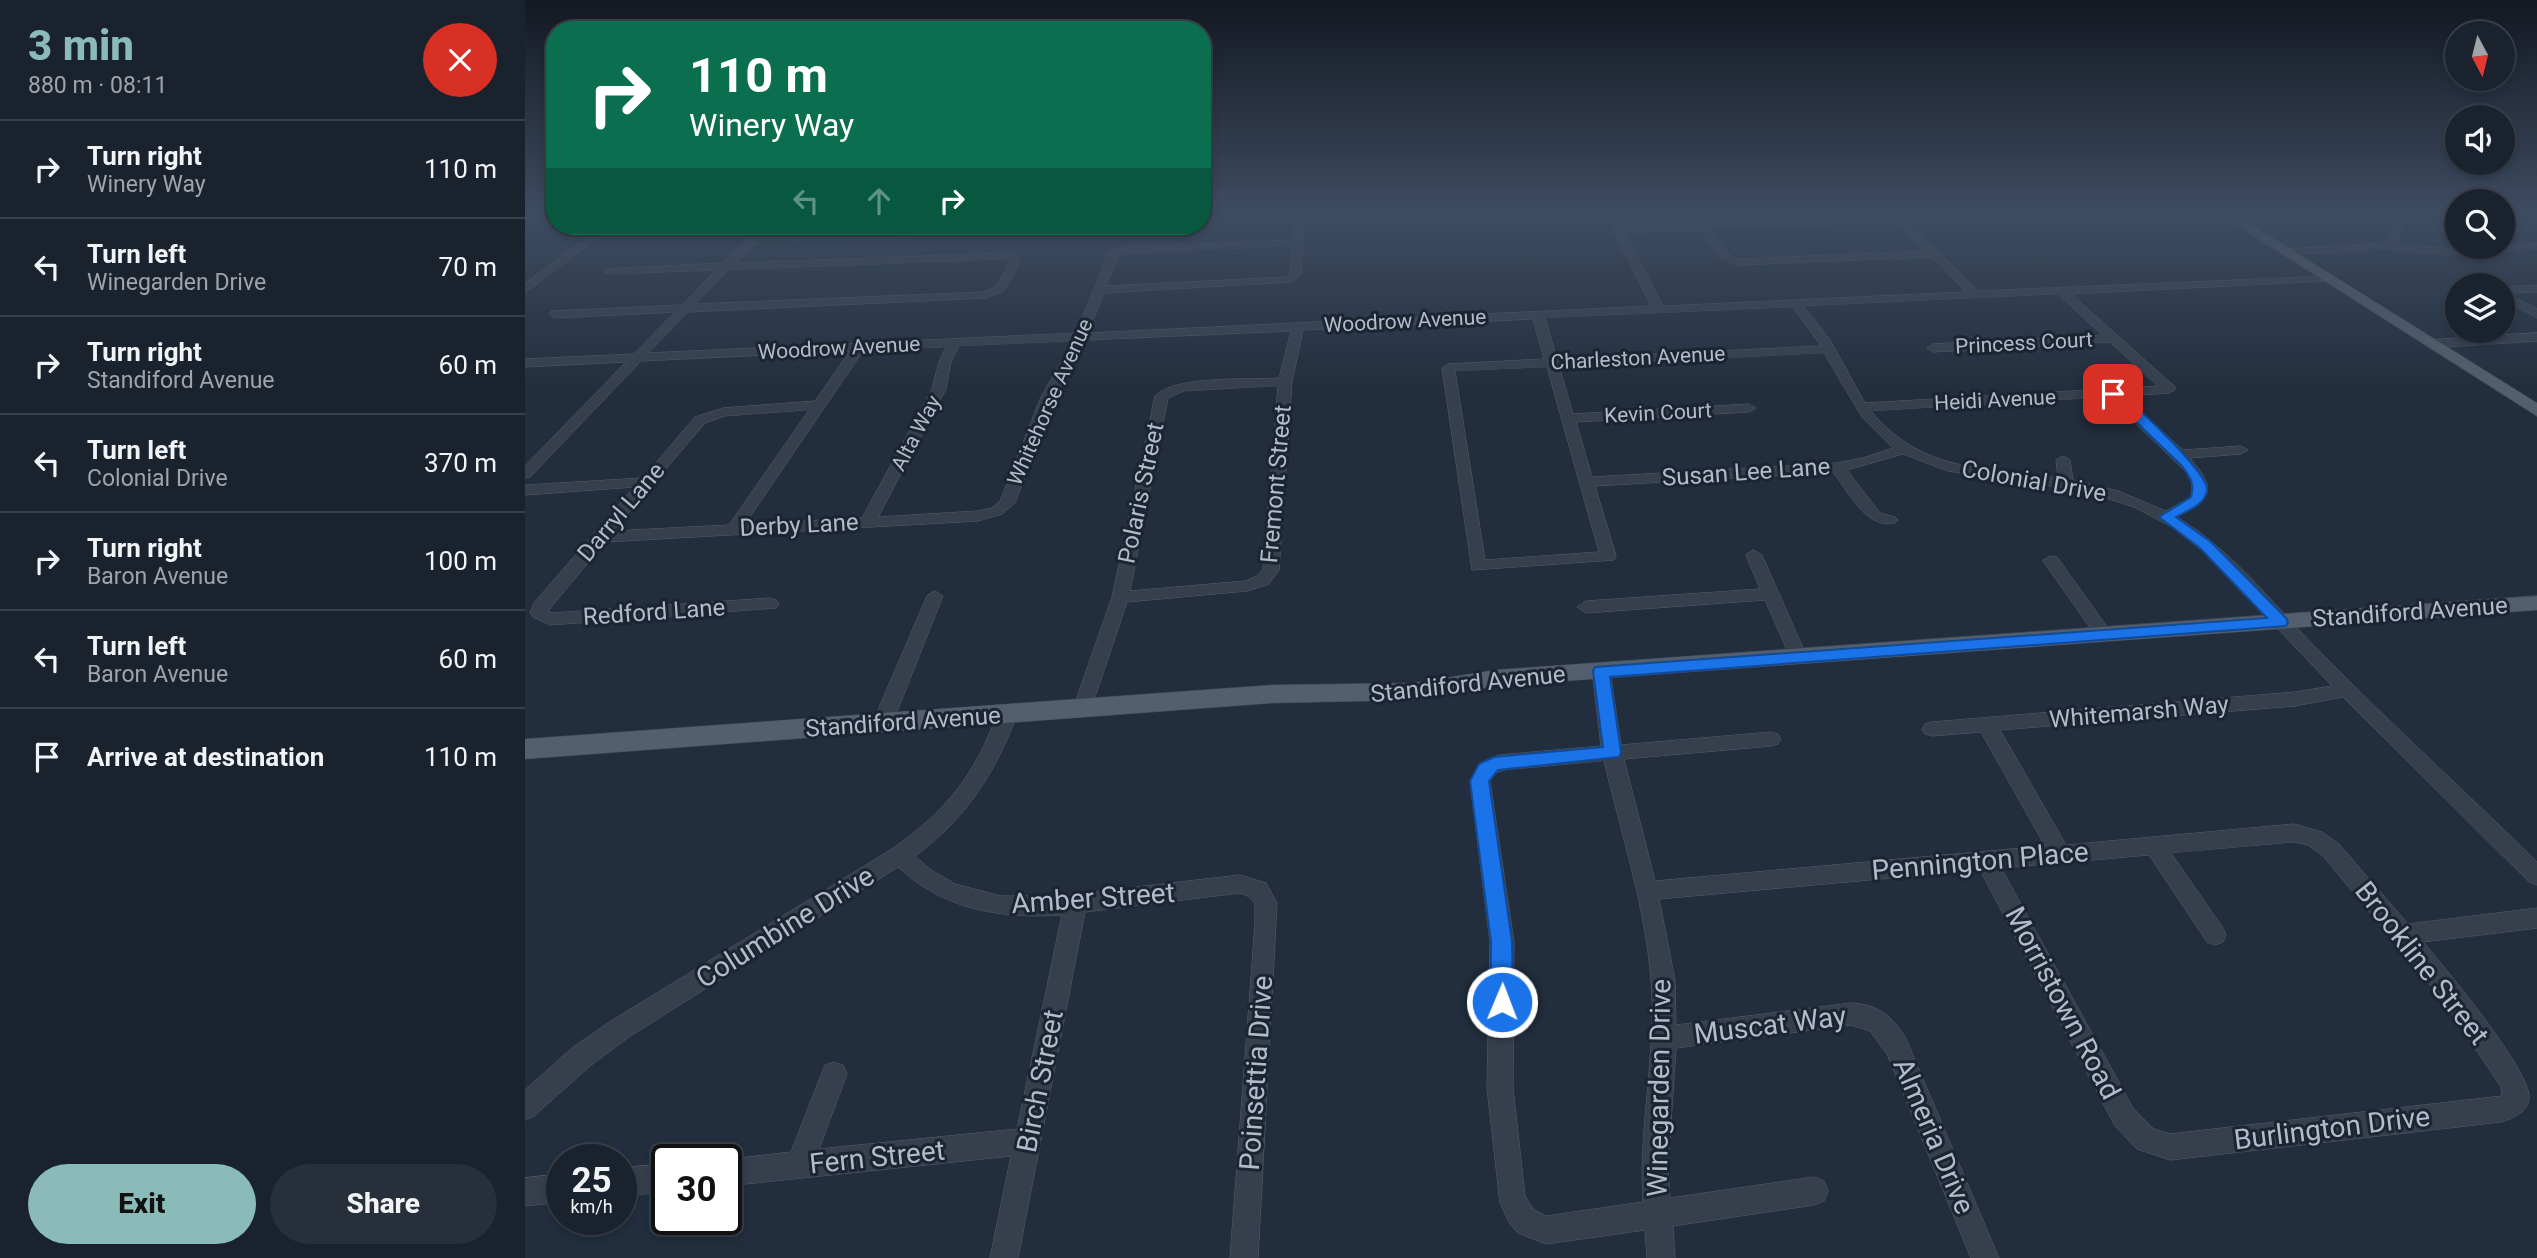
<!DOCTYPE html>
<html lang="en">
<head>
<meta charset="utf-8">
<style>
  body { margin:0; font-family:Roboto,sans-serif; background:#272f3a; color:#f1f3f6; height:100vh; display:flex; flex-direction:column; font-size:26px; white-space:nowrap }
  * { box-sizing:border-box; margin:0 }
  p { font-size:23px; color:#9fa4aa }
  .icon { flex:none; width:38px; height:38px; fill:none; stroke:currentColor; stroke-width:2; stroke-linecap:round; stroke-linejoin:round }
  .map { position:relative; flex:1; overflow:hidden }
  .details { display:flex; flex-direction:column; background:#1a222e; width:525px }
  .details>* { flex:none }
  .hud { position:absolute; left:21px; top:21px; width:665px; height:214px; border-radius:28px; box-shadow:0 4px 10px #0003,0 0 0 2px #383f4a; background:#0b6e4f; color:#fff; overflow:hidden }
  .needle { width:46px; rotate:173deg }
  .tools { position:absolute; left:1920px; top:21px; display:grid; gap:14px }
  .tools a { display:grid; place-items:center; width:70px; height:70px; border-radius:50%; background:#1a222e; box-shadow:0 4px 10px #0003,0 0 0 2px #383f4a; font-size:35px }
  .speed { position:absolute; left:21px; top:1144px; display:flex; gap:14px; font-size:35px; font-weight:700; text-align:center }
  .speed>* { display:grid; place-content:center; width:91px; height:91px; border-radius:50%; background:#1a222e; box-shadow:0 4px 10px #0003,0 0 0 2px #383f4a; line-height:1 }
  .speed small { font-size:18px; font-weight:400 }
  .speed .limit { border:4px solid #111; border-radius:10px; background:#fff; color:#111 }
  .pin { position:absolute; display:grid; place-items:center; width:60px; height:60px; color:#fff; margin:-30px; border-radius:14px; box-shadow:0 4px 10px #0006 }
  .me { position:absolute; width:77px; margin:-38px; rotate:1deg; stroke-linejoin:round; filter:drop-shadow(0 0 5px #0008) }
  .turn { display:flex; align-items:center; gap:24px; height:147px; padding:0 28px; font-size:32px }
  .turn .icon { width:91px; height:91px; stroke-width:2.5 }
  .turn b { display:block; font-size:49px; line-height:60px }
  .lanes { display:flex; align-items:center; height:66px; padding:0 28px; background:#0003; justify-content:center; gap:35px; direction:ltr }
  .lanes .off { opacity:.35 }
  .round { display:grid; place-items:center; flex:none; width:74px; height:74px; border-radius:37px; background:#272f3a }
  .head { display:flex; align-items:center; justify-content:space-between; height:119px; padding:0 28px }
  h1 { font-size:42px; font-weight:800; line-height:52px; color:#8bbbb9 }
  .primary-button { display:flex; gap:14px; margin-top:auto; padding:14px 28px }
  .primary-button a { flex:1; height:80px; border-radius:42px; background:#8bbbb9; color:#111; font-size:28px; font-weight:800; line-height:80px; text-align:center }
  .primary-button a+a { background:#272f3a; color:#f1f3f6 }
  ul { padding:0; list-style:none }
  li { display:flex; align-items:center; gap:21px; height:98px; padding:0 28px; border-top:2px solid #383f4a }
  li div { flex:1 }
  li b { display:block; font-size:26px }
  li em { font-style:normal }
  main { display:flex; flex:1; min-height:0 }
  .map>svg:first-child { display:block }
</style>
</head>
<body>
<main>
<section class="details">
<div class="head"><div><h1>3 min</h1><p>880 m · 08:11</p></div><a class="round" style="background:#d93025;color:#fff"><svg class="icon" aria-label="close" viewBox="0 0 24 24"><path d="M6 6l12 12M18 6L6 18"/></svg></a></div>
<ul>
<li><svg class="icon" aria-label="right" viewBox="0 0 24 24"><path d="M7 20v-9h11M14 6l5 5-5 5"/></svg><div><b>Turn right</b><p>Winery Way</p></div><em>110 m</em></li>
<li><svg class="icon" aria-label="left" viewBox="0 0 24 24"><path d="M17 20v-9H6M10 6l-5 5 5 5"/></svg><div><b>Turn left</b><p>Winegarden Drive</p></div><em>70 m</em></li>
<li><svg class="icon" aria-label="right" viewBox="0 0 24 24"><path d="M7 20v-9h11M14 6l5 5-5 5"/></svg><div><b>Turn right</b><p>Standiford Avenue</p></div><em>60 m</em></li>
<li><svg class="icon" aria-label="left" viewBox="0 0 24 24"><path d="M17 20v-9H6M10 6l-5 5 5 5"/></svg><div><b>Turn left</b><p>Colonial Drive</p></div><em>370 m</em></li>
<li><svg class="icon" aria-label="right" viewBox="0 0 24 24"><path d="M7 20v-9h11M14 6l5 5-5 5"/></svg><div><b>Turn right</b><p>Baron Avenue</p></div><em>100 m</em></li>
<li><svg class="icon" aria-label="left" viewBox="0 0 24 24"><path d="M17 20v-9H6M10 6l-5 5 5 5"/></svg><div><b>Turn left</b><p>Baron Avenue</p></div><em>60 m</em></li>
<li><svg class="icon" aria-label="arrive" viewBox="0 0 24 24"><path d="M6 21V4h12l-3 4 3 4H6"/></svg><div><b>Arrive at destination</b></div><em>110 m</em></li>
</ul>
<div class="primary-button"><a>Exit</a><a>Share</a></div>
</section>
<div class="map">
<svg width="2012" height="1258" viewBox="0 0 2012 1258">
  <rect width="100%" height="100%" fill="#222e3d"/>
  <path fill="#243c3e" d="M254 226H390L401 228 389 239 229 246Z"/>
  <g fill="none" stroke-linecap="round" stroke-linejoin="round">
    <defs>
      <path id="minor" d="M770 215H780L776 275 767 282 579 293 563 333 1126 306 1081 215H1091L1097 227 1172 224 1169 215H1177L1182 223 1368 216 1383 221 1453 291 1806 276V280L1802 281 1546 294 1649 386 1651 389 1644 393 1598 396 1658 450 1716 446 1723 450 1716 454 1665 458C1693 491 1687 498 1652 517 1710 552 1751 608 1798 655 1868 726 1941 792 2012 862V885L2004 882 1818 697 1770 706 1475 730 1541 845 1769 824 1797 832 1814 844 1883 924 2012 908V928L1898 942C1919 967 2007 1071 2004 1099 2002 1114 1987 1118 1976 1122L1645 1160 1612 1149 1590 1126 1455 870 1134 899 1150 980 1151 1025 1326 1003C1352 1004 1368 1016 1381 1039L1474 1258H1446L1362 1054 1345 1031 1326 1025 1151 1048 1143 1167 1145 1198 1289 1177 1299 1181 1303 1191 1299 1201 1289 1205 1148 1226 1150 1258H1122L1120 1230 1021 1244 993 1233 985 1224 975 1203 962 1088 965 942 945 781 957 762 974 755 1076 746 1067 671 1070 666H1082L1085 671 1096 745 1246 732 1253 734 1256 739 1253 744 1246 746 1099 759 1130 881 1520 846 1456 732 1407 736 1400 734 1397 729 1400 724 1407 722 1770 692 1807 686 1685 557 1647 527 1609 507 1559 491 1423 471 1378 454 1322 470 1355 513 1370 517 1373 520 1370 523C1341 530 1323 491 1308 472L1070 486 1091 556 1089 560 947 570 917 368 923 364 1019 359 1008 319 778 330 767 382 754 570 744 584 722 591 602 602 566 709 564 714H550L548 709 587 597 630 396C650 375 724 380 754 378L766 331 561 340 530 397 490 503 477 514 453 521 80 542 23 611 28 613 245 598 251 600 254 604 251 608 25 625 8 617 5 613 9 603 109 487 0 495V485L118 478 170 417 198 408 290 401 325 351 116 361 5 477 0 478V466L101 362 0 367V359L109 354 150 312 30 318 24 314 26 311 157 305 191 270 84 274 80 273V269L197 263 238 226H249L210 263 478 253 492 255 496 261 479 291 461 298 163 312 123 353 551 333 584 252 602 247 768 240ZM1367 222 1375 225 1401 251 1214 259 1203 254 1186 229ZM1176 230 1195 258 1212 265 1407 257 1441 292 1138 306 1100 233ZM767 246 765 274 760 277 581 286 593 256 603 253ZM478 259 485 261 471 287 459 292 170 304 203 270ZM1533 294 1577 335 1408 344 1402 348 1408 352 1585 342 1633 386 1340 403 1305 340 1279 306ZM1268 307 1296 346 1032 359 1020 318ZM548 341 516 397 475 501 467 508 453 511 353 517 421 389 426 362 434 346ZM421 347 414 362 407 389 337 518 220 524 338 351ZM1299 353 1337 417 1368 448 1338 458 1312 463 1067 477 1051 422 1224 412 1231 408 1224 404 1048 414 1034 366ZM1022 367 1074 552 960 560 930 371ZM753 386 738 569 732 576 720 581 605 591 643 398 659 391ZM1583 397 1661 472 1667 484 1666 497 1641 511 1593 491 1548 480 1545 460 1538 456 1531 460 1533 478C1461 468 1395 472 1346 411ZM284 410 204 525 88 531 180 423 200 416ZM1079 761C1096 832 1120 906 1126 979 1132 1054 1113 1128 1118 1202L1021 1216 1008 1209 1000 1196 988 1088 989 942 965 781 971 773 979 770ZM1769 842 1783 845 1798 856 1919 1002 1976 1087 1977 1096 1645 1134 1629 1129 1608 1108 1476 868 1624 855 1682 942 1690 945 1698 942 1701 935 1698 928 1646 853Z
        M1875 215H1887L1879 222 1871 244 1924 249 2012 243V249L1924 255 1861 249 1761 255 1756 252 1761 249 1859 243C1869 236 1865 223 1875 215Z
        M77 226H88L0 293V284Z
        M2012 286V292L1981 293 2012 309V318L1978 300V287Z
        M2012 333V341L1905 348 1899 344 1905 340Z
        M1229 550 1237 555 1282 657 1279 661H1267L1240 600 1061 613 1052 607 1061 601 1235 589 1221 555Z
        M1526 556 1532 557 1585 631 1588 635 1585 639H1573L1518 561Z
        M410 591 418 596 367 724 364 729H350L347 724 402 596Z
        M482 708 489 710 492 715C470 773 441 819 390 856L406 870 430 884 476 896H533L715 875 741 883 752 903 733 1258H705L730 924V904L725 897 715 893 560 912 493 1258H465L486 1156 201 1186V1160H197L266 1152 300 1065 309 1062 318 1065 322 1074 294 1149 492 1129 537 915C476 919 419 910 373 867L104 1037 65 1066 9 1116 0 1120V1090L47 1048 86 1021 367 849C421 811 449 776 472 715L475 710Z
        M142 1164V1192L96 1196V1168Z
        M37 1174V1202L0 1206V1178Z"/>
      <path id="major" d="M1696 215H1711L2012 403V416Z
        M2012 596V610L971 686 888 700 747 703 0 759V739L747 685 888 683 971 670Z"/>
    </defs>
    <use href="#minor" stroke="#545e6b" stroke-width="1"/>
    <use href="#major" stroke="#3f4956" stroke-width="1"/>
    <use href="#minor" fill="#36404d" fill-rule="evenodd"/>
    <use href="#major" fill="#545f6d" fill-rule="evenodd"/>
  </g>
  <linearGradient id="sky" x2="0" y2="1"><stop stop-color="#131922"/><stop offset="0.55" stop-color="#3e4c62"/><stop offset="1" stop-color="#3e4c62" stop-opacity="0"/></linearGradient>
  <rect width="2012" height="391" fill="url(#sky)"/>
  <path fill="#1a73e8" stroke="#114b97" stroke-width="2" d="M1588 390C1603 396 1683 473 1682 489 1681 505 1663 510 1651 517L1686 542 1761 618 1763 622 1761 626 1085 677 1096 752 1094 757 973 770 964 781 987 942 988 1002 985 1010 977 1013 969 1010 966 1002V942L945 781 954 764 969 757 1078 747 1068 671 1070 667 1742 618 1675 548 1634 517 1666 497C1670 483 1665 477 1657 466L1584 396 1582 394Z"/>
  <g text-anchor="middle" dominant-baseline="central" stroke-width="6" stroke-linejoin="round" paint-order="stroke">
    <g font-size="21" fill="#b1bbc9" stroke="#1b2532">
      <text transform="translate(880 321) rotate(-3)">Woodrow Avenue</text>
      <text transform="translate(1499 343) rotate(-3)">Princess Court</text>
      <text transform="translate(314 348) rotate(-3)">Woodrow Avenue</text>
      <text transform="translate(1113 358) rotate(-3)">Charleston Avenue</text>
      <text transform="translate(1470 400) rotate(-3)">Heidi Avenue</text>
      <text transform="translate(525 402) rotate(-66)">Whitehorse Avenue</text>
      <text transform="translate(1133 413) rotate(-3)">Kevin Court</text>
      <text transform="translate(391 433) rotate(-62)">Alta Way</text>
    </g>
    <g font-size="24" fill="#b1bbc9" stroke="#1b2532">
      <text transform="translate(1221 472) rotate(-4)">Susan Lee Lane</text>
      <text transform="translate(1509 481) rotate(10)">Colonial Drive</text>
      <text transform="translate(751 484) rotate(-85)">Fremont Street</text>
      <text transform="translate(616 493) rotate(-78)">Polaris Street</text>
      <text transform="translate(96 512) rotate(-50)">Darryl Lane</text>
      <text transform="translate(274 525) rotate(-3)">Derby Lane</text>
      <text transform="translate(129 612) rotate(-4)">Redford Lane</text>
      <text transform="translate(1885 612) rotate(-4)">Standiford Avenue</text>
      <text transform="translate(943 684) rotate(-6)">Standiford Avenue</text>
      <text transform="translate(1614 712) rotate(-5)">Whitemarsh Way</text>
      <text transform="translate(378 722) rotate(-4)">Standiford Avenue</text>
    </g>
    <g font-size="28" fill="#b1bbc9" stroke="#1b2532">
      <text transform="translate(1455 861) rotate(-5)">Pennington Place</text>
      <text transform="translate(568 898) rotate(-4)">Amber Street</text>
      <text transform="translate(260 927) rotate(-32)">Columbine Drive</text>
      <text transform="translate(1897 963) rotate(52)">Brookline Street</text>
      <text transform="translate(1538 1003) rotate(62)">Morristown Road</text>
      <text transform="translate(1245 1025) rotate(-7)">Muscat Way</text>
      <text transform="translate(731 1073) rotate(-86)">Poinsettia Drive</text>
      <text transform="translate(515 1081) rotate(-79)">Birch Street</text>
      <text transform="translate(1134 1088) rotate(-89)">Winegarden Drive</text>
      <text transform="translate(1807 1128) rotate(-7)">Burlington Drive</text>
      <text transform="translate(1409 1136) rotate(67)">Almeria Drive</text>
      <text transform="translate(352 1157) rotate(-6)">Fern Street</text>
    </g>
  </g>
</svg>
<div class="tools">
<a><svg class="needle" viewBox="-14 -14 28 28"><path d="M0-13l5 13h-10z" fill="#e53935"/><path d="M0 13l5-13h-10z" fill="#9fa4aa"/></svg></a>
<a><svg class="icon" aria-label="sound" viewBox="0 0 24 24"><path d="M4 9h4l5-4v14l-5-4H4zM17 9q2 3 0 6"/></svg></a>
<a><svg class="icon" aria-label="search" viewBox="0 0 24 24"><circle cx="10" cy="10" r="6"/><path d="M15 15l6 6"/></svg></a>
<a><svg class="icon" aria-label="layers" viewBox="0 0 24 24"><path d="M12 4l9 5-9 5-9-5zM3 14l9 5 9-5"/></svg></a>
</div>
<div class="speed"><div>25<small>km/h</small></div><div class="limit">30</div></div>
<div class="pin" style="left:1588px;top:394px;background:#d93025"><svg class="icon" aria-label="arrive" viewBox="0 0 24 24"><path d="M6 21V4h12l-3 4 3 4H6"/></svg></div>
<svg class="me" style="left:977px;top:1002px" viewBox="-20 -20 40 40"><circle r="17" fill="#1a73e8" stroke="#fff" stroke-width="3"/><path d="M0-11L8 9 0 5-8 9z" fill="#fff"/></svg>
<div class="hud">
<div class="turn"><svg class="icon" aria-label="right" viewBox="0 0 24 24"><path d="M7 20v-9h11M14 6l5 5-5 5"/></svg><div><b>110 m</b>Winery Way</div></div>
<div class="lanes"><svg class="icon off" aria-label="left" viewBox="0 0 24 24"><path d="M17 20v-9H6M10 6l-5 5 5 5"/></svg><svg class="icon off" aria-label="ahead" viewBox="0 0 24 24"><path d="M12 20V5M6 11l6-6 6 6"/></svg><svg class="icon" aria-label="right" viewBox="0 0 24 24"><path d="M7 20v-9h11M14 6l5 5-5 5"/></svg></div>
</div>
</div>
</main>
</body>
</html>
